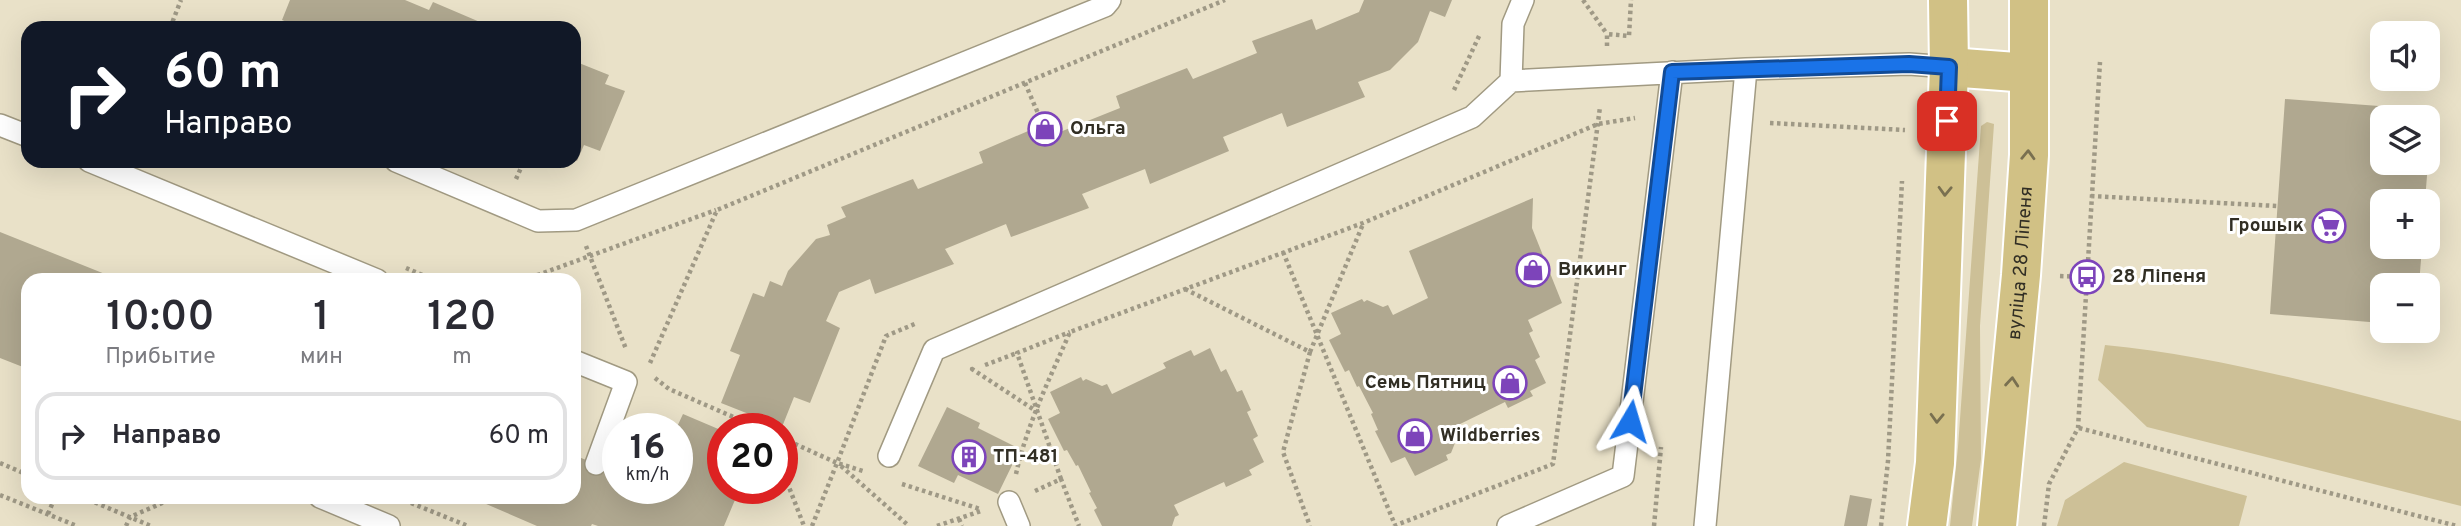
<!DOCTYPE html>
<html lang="ru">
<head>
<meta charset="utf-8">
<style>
  body { margin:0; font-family:Overpass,sans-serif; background:#f2f2f3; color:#2b2b33; height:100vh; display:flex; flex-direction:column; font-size:26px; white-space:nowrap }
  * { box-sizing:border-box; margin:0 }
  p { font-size:23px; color:#7c7c81 }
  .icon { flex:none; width:38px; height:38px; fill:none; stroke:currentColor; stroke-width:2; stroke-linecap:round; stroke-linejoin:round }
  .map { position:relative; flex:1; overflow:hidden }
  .panel { position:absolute; left:21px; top:273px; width:560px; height:231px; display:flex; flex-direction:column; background:#fff; border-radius:21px; box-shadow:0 7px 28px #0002 }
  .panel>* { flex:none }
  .hud { position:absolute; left:21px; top:21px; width:560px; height:147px; border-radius:21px; box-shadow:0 7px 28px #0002; background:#111827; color:#fff; overflow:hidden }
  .fabs { position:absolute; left:2370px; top:21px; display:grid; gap:14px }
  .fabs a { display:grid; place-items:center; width:70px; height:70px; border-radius:14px; background:#fff; box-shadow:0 7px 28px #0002; font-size:35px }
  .speed { position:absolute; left:602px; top:413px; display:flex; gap:14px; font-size:35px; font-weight:700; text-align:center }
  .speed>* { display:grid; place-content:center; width:91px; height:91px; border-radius:50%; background:#fff; box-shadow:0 7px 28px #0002; line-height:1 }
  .speed small { font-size:18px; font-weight:400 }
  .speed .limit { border:10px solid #d22; background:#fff; color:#111 }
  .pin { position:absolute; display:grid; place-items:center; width:60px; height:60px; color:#fff; margin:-30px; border-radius:14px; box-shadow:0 4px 10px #0006 }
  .me { position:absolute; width:77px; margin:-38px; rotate:7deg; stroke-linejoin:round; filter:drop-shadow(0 0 5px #0008) }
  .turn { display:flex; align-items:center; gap:24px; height:147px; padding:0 28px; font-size:32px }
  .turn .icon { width:91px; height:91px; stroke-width:2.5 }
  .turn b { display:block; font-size:49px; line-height:60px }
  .eta { display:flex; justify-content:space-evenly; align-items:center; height:119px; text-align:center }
  .eta b { font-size:42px; font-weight:600; line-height:49px }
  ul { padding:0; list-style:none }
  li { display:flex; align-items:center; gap:21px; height:88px; margin:0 14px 10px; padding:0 14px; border:4px solid #e1e1e2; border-radius:21px }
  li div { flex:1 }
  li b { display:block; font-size:26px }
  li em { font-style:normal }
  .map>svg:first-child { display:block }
</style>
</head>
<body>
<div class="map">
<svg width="2461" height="526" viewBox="0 0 2461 526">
  <rect width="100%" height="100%" fill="#e9e1c8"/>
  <path fill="#cdc097" d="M1987 122 1994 124 1980 326 1981 459 1972 526H1950L1958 447 1981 126Z
    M2105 345C2226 357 2344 391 2461 421V506L2147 427 2098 380Z
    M2124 462 2247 496 2239 526H2057L2065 500Z"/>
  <path fill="#b0a890" d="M290 0H405L429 10 433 2 494 28H295L296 26 282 20Z
    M1364 0H1452L1445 17 1430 11 1418 42 1390 70 1358 82 1365 97 1287 127 1282 113 1223 137 1229 151 1150 184 1145 169 1082 194 1089 208 1011 237 1006 224 945 249 954 264 875 294 870 279 839 292 826 321 840 328 810 403 794 397 782 427 721 403 740 355 730 351 753 293 764 297 770 281 782 286 788 271 816 239 830 235 827 225 846 217 841 207 913 179 918 189 983 163 979 152 1049 122 1055 134 1120 108 1116 96 1187 68 1193 79 1257 53 1252 41 1312 19 1316 30 1359 12Z
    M574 61 609 75 605 84 625 91 600 151 584 145 577 161 574 160Z
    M2285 99 2432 110 2429 143H2427V117H2382V163H2428L2425 201H2382V247H2422L2419 285H2382V323L2270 314Z
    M1533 198 1532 228 1562 303 1528 320 1533 331 1529 333 1540 357 1535 360 1546 383 1530 391 1533 396 1508 408 1505 402 1456 426 1461 436 1457 438 1451 453 1446 455 1448 460 1415 476 1405 457 1391 463 1375 431 1378 430 1371 414 1373 413 1359 386 1357 387 1349 370 1345 372 1329 340 1341 334 1331 313 1362 299 1364 302 1367 300 1383 307 1388 305 1393 315 1428 298 1409 251Z
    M0 232 120 280H28V369L0 358Z
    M1210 348 1221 372 1226 369 1237 392 1242 390 1251 410 1247 412 1258 436 1253 439 1264 462 1249 470 1252 475 1226 487 1224 482 1174 505 1179 515 1175 517 1172 526H1102L1094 510 1097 508 1089 493 1091 492 1078 465 1076 466 1067 450 1064 451 1048 419 1060 413 1050 392 1081 377 1083 381 1086 379 1102 386 1107 384 1112 394 1166 368 1163 363 1191 350 1194 356Z
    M947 407 980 423 978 428 1020 449 998 494 958 475 954 483 918 466Z
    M683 414 723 431V488H740L724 526H598L592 524 591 526H537L470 497H574V455L615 472 618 465V488H677L676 429Z
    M1850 495 1872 499 1867 526H1844Z"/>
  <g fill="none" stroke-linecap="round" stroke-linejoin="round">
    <defs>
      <path id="service" d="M1511 81 1513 24 1523 0
        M0 125 28 136
        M89 161 377 280
        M396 161 538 221 576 220 1105 6 1110 0
        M574 361 626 382 596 464
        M889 456 934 350 1472 117 1511 81 1746 69 1909 64 1949 67
        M320 497 389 526
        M1009 502 1019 526
        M1508 526 1623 476 1672 72
        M1705 526 1746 69"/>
      <g id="primary">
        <path d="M1949 67 2029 73"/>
        <path d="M1927 526 1935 463 1949 67 1948 0"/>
        <path id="s1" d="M1997 526 2021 275 2029 155V0"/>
      </g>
    </defs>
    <use href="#service" stroke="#a19a82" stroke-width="24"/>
    <use href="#primary" stroke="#fff" stroke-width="42"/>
    <path stroke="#9f9986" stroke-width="4.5" stroke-dasharray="3.5 3.5" stroke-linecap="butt" d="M1583 0 1607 34
      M170 28 181 0
      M1607 46V34L1629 36 1631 0
      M1025 83 1043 125
      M1454 90 1480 34
      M1770 123 1905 130
      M516 179 524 161
      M2091 196 2277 206
      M586 246 626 349
      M1283 252 1395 525
      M406 268 434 280
      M2060 276 2087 277
      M524 280 716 210
      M1185 289 1310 352 1363 224
      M1310 352 1283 452 1310 526
      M650 363 717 210 1225 0
      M985 365 1017 353
      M973 369H972L1036 411
      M655 378 669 389 761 429
      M2079 428 2457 526
      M782 438 837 463 886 336 917 323
      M0 463 28 475
      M841 466 909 526
      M782 469 804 526
      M1016 474C1027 424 1050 378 1070 332L1363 223 1598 124 1635 118
      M1061 479 1017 353 1070 332
      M902 484 980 509
      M1035 491 1061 479 1079 526
      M0 495 77 526
      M82 497 151 526
      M411 503 468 526
      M48 514 55 497
      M959 519 962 526
      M126 526 130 517 176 497
      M812 526 837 463 863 471
      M937 526 981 511
      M1394 526 1553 464 1600 107
      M1654 526 1661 447
      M1881 526 1888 461 1902 181
      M2044 526 2049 484 2078 428 2100 62"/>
    <use href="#service" stroke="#fff" stroke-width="21"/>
    <use href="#primary" stroke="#d1c185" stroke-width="38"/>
  </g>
  <defs><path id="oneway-chevron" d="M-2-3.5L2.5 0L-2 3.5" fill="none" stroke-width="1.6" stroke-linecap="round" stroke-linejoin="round" transform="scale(1.75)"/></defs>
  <g stroke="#797050">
    <use href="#oneway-chevron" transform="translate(2028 155) rotate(-88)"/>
    <use href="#oneway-chevron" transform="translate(1945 191) rotate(92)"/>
    <use href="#oneway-chevron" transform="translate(2012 382) rotate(-85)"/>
    <use href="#oneway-chevron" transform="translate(1937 418) rotate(92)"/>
  </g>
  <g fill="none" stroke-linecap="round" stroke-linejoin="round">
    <defs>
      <path id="route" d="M1630 421 1672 72 1909 64 1949 67 1947 121"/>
    </defs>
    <use href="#route" stroke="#114b97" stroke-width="18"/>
    <use href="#route" stroke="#1a73e8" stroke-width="12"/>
  </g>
  <defs>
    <symbol id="shop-ring" viewBox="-11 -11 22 22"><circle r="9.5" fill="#fff" stroke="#7d44ba" stroke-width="1.5"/><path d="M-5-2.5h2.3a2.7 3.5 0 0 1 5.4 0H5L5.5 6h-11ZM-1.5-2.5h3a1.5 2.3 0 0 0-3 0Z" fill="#7d44ba"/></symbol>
    <symbol id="supermarket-ring" viewBox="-11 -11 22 22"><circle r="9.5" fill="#fff" stroke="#7d44ba" stroke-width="1.5"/><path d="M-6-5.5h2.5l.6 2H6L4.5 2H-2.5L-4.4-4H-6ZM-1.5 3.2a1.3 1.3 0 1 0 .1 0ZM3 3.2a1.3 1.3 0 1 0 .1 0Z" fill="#7d44ba"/></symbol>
    <symbol id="bus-ring" viewBox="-11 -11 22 22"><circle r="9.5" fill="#fff" stroke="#7d44ba" stroke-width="1.5"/><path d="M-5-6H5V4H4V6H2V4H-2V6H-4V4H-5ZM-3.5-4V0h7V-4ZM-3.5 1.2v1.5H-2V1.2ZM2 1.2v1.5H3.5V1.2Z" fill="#7d44ba"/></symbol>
    <symbol id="building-ring" viewBox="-11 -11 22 22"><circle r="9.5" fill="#fff" stroke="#7d44ba" stroke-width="1.5"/><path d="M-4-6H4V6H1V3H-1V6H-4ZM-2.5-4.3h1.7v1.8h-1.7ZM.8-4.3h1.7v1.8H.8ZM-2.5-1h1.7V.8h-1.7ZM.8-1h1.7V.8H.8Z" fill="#7d44ba"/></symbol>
  </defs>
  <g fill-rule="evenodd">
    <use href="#shop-ring" x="1026" y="110" width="38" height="38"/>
    <use href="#supermarket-ring" x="2310" y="207" width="38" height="38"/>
    <use href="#shop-ring" x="1514" y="251" width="38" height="38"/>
    <use href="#bus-ring" x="2068" y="258" width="38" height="38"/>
    <use href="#shop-ring" x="1491" y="364" width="38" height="38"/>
    <use href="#shop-ring" x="1396" y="417" width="38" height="38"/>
    <use href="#building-ring" x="950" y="438" width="38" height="38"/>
  </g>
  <g text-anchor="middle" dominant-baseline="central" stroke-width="6" stroke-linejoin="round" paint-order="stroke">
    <g font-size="19" font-weight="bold" fill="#312e24" stroke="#fff" text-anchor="start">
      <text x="1070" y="129">Ольга</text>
      <text x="2304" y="226" text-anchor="end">Грошык</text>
      <text x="1558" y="270">Викинг</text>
      <text x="2112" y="277">28 Ліпеня</text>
      <text x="1486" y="383" text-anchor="end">Семь Пятниц</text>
      <text x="1440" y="436">Wildberries</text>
      <text x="993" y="457">ТП-481</text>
    </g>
    <g font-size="19" fill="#312e24" stroke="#fff">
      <text stroke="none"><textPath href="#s1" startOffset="264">вуліца 28 Ліпеня</textPath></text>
    </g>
  </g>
</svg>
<div class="fabs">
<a><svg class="icon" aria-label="sound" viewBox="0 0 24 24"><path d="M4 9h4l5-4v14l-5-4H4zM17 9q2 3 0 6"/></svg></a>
<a><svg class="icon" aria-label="layers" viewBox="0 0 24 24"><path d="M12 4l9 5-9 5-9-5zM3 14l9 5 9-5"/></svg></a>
<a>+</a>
<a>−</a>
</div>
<div class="speed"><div>16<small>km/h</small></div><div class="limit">20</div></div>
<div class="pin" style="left:1947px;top:121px;background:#d93025"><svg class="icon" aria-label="arrive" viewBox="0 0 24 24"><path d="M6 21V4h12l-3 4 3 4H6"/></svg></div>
<svg class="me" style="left:1630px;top:421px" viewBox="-20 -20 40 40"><path d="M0-17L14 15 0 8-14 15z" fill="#1a73e8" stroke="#fff" stroke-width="4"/></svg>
<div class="hud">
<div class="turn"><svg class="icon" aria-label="right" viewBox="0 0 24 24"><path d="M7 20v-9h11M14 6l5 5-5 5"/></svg><div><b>60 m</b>Направо</div></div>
</div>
<section class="panel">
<div class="eta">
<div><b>10:00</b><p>Прибытие</p></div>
<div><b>1</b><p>мин</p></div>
<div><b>120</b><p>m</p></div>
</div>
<ul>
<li><svg class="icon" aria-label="right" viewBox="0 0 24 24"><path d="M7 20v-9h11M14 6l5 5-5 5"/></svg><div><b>Направо</b></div><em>60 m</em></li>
</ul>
</section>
</div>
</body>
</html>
